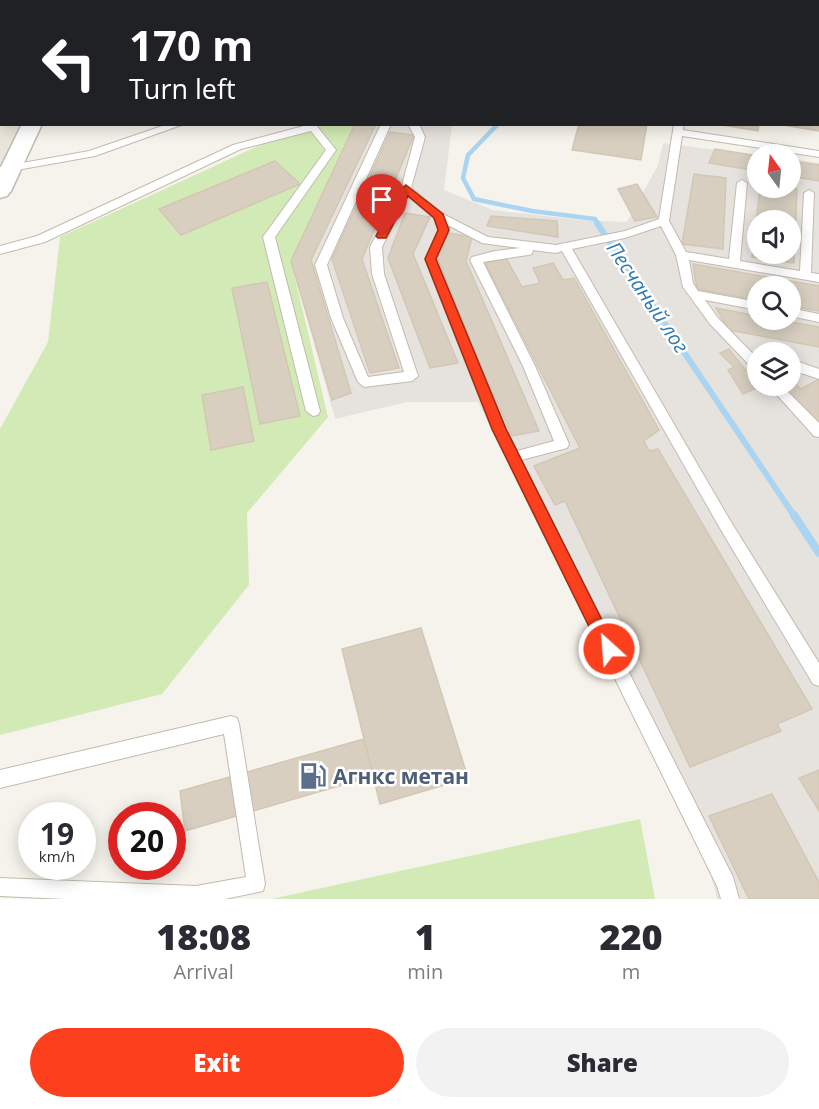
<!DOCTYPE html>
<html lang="en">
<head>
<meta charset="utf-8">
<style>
  body { margin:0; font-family:"Open Sans",sans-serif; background:#f2f2f3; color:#2b2b33; height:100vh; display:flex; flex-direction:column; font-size:22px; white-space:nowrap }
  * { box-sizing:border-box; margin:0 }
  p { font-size:20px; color:#7c7c81 }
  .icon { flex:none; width:33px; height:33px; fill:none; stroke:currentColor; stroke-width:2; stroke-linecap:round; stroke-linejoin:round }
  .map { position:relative; height:899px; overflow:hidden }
  .panel { display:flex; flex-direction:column; background:#fff; flex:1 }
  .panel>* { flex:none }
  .top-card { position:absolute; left:0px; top:0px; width:819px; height:126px; box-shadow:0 3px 15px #0003; background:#202124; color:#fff; overflow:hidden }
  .needle { width:39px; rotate:345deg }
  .tools { position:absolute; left:747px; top:144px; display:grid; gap:12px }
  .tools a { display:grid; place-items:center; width:54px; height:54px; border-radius:50%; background:#fff; box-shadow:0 3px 15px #0003; font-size:30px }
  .speed { position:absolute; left:18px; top:802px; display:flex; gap:12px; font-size:30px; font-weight:700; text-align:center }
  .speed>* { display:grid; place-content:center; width:78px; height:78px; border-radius:50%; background:#fff; box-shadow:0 3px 15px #0003; line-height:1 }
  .speed small { font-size:15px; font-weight:400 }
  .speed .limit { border:9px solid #d22; background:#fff; color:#111 }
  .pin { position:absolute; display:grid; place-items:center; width:51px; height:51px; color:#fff; margin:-62px -26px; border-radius:50% 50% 50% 0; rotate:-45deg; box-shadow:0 0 6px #0007 }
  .pin .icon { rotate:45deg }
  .me { position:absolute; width:66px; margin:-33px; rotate:334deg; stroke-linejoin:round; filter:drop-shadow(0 0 4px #0008) }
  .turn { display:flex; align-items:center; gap:21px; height:126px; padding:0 30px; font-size:27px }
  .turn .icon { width:78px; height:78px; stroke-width:2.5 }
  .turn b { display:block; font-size:42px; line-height:51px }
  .eta { display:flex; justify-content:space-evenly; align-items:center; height:102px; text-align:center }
  .eta b { font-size:36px; font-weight:800; line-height:42px }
  .action { display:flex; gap:12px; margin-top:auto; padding:12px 30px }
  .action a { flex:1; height:69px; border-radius:36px; background:#fc3f1d; color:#fff; font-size:24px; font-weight:800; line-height:69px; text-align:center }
  .action a+a { background:#f2f2f3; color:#2b2b33 }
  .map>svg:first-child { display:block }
</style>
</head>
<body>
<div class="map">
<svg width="819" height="899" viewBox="0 0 819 899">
  <rect width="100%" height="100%" fill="#f6f3ec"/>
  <path fill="#eae5da" d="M0 0H84L2 2V124L22 125 0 167Z"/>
  <path fill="#e6e2dd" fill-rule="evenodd" d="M354 125H452L444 190 493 210 580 220 627 222 658 165 663 143 757 155 758 188H790L791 159 819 163V899H717L707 859 478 402H407L335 419 291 261ZM758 220H790V254H758ZM758 286H790V320H758ZM758 352H790V386H758Z"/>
  <path fill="#d2eab5" d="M304 125H354L291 261 328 417 247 513 249 585 162 694 0 735V429L48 342 60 237Z
    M640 819 655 899H271Z"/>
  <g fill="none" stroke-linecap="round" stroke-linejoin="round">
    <path stroke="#a9d4f2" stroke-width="4.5" d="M498 124 468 155 463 178 474 199 532 211 595 219 598 224"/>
    <path stroke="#a9d4f2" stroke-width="6" d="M597 223 795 517"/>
    <path stroke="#a9d4f2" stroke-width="8" d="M794 515 819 553"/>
  </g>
  <path fill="#d8cfc1" stroke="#d3c7b4" stroke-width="1.5" fill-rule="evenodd" d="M592 0H654L592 2Z
    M818 71 819 131 777 124H818Z
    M355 124H376L311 260 351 393 332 400 291 261Z
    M579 124H647L641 160 572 150Z
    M716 124H759L758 131Z
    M390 132 414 135 362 259 399 368 370 373 332 259Z
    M715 149 758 156V171L709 163Z
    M275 161 300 184 181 235 159 209Z
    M790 161 819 165V181L790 176Z
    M694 174 726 178 723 249 682 244Z
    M637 184 657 217 635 221 618 189Z
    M760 188 797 189 794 263 752 257ZM758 220H790V254H758Z
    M405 213 430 217 413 254 458 363 430 368 388 258Z
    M491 216 557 221 558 237 487 226Z
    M449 233 472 237 466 261 539 431 512 436 437 266Z
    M506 258 522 287 540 283 533 268 553 263 563 280 574 278 659 430 644 441 649 451 658 449 812 709 777 724 781 731 690 767 565 501 555 505 534 466 580 448 485 263Z
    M693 264 819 286V311L790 306V286H758V300L697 289Z
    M267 282 300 416 260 424 232 288Z
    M716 308 758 316V320H779L819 327V347L729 330Z
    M729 349 758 386H761L743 394 728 370 734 367 720 353Z
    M790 379 801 389 819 379V426L775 386H790Z
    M243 387 254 441 211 450 202 395Z
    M421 628 468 778 380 804 342 649Z
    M364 739 373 776 185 831 180 791Z
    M819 770V811L799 778Z
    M772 794 819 882V899H749L709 816Z"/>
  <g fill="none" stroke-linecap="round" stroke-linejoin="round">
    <defs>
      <path id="service" d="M265 0H274L264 2Z
        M379 0H395L397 2H380Z
        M446 0H454L445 2Z
        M701 0H709V2H701Z
        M748 0H758L759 2H749Z
        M818 7H819V13L818 12Z
        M818 58H819V64H818Z
        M168 124H184L95 156 0 173V167L89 151Z
        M311 124 316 125 336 150 275 237 320 411 318 415 313 416 306 411 263 237 326 150 311 131 241 149 45 242 0 254V246L37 236 233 145Z
        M381 124H391L327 265 343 318 368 377 404 372 372 274 370 247 401 189 415 137 408 124H419L425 137 411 188 443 214 488 237 556 245 625 231 659 219 674 124H684L683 130 819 151V157L682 136 669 221 686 252 729 259 737 183 742 180 747 183 740 261 800 271 804 193 809 190 814 193 811 273 819 274V282L689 260 693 283 698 291 758 302V310L705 300 718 318 758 359V372L754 370 710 324 683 287 676 255 661 226 625 238 572 249 731 522 819 663V686L813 684 721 530 562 251 556 253 533 250 532 254 528 255 483 262 535 366 569 444 567 448 521 460 733 877 739 899H721L717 886 492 429 425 259 439 230 434 218 408 196 382 247 384 274 418 376 412 381 364 387 358 382 331 318 315 265ZM448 225 482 243 520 248 495 251 472 257 470 260 523 366 554 441 517 451 506 429 437 259 449 230Z
        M790 308 819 314V322L790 316Z
        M790 362H799L819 369V379L798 372H790Z
        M769 386H782L819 423V437L814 436Z
        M231 716 237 718 239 724 265 884 263 891 225 899H66L0 896V878L196 886 246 877 224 734 0 788V770Z"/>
      <path id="minor" d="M84 0H100L83 2Z
        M22 124H42L11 191 7 196 0 198V169Z"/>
    </defs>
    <use href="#service" stroke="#c2bbae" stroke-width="2"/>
    <use href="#minor" stroke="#c2bbae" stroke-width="3"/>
    <use href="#service" fill="#fff" fill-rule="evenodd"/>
    <use href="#minor" fill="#fff" fill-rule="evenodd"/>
  </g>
  <path fill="#fc3f1d" stroke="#a42913" stroke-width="1.5" d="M406 185 443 214 449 230 436 259 506 429 614 644 617 649 614 655 609 657 603 655 492 429 425 259 438 230 434 218 408 196 386 238H378L376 236 401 189Z"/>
  <defs>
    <symbol id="fuel-bare" viewBox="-9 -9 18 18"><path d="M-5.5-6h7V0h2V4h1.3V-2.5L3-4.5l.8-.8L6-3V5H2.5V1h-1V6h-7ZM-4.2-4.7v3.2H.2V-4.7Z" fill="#5c6f8a" stroke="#fff" stroke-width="2.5" paint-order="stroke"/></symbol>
  </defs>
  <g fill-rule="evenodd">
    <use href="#fuel-bare" x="294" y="757" width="38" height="38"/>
  </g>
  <g text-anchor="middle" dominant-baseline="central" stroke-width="5" stroke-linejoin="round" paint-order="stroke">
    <g font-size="20" font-style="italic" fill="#2e7ab2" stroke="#fff">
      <text transform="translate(648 297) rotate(56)">Песчаный лог</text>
    </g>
    <g font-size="21" font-weight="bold" fill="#4e5e75" stroke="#fff" text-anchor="start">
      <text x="333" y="776">Агнкс метан</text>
    </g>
  </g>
</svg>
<div class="tools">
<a><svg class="needle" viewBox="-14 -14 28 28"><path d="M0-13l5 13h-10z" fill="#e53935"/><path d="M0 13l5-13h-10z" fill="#7c7c81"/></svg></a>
<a><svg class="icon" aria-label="sound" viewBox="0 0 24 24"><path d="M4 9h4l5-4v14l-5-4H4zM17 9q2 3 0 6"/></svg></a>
<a><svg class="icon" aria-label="search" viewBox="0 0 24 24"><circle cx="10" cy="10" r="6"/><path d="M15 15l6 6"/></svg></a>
<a><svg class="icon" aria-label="layers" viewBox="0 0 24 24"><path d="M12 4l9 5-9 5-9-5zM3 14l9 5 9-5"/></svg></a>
</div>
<div class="speed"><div>19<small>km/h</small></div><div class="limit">20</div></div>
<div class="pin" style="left:382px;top:236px;background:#d93025"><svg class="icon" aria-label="arrive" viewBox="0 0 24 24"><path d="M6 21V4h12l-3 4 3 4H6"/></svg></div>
<svg class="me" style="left:609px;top:649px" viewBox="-20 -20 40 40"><circle r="17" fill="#fc3f1d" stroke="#fff" stroke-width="3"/><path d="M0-11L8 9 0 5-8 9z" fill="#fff"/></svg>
<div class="top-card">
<div class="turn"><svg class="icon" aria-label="left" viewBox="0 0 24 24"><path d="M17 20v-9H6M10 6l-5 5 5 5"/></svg><div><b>170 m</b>Turn left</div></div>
</div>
</div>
<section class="panel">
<div class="eta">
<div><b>18:08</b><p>Arrival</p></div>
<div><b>1</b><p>min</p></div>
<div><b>220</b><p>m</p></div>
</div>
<div class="action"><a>Exit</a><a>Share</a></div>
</section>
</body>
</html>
